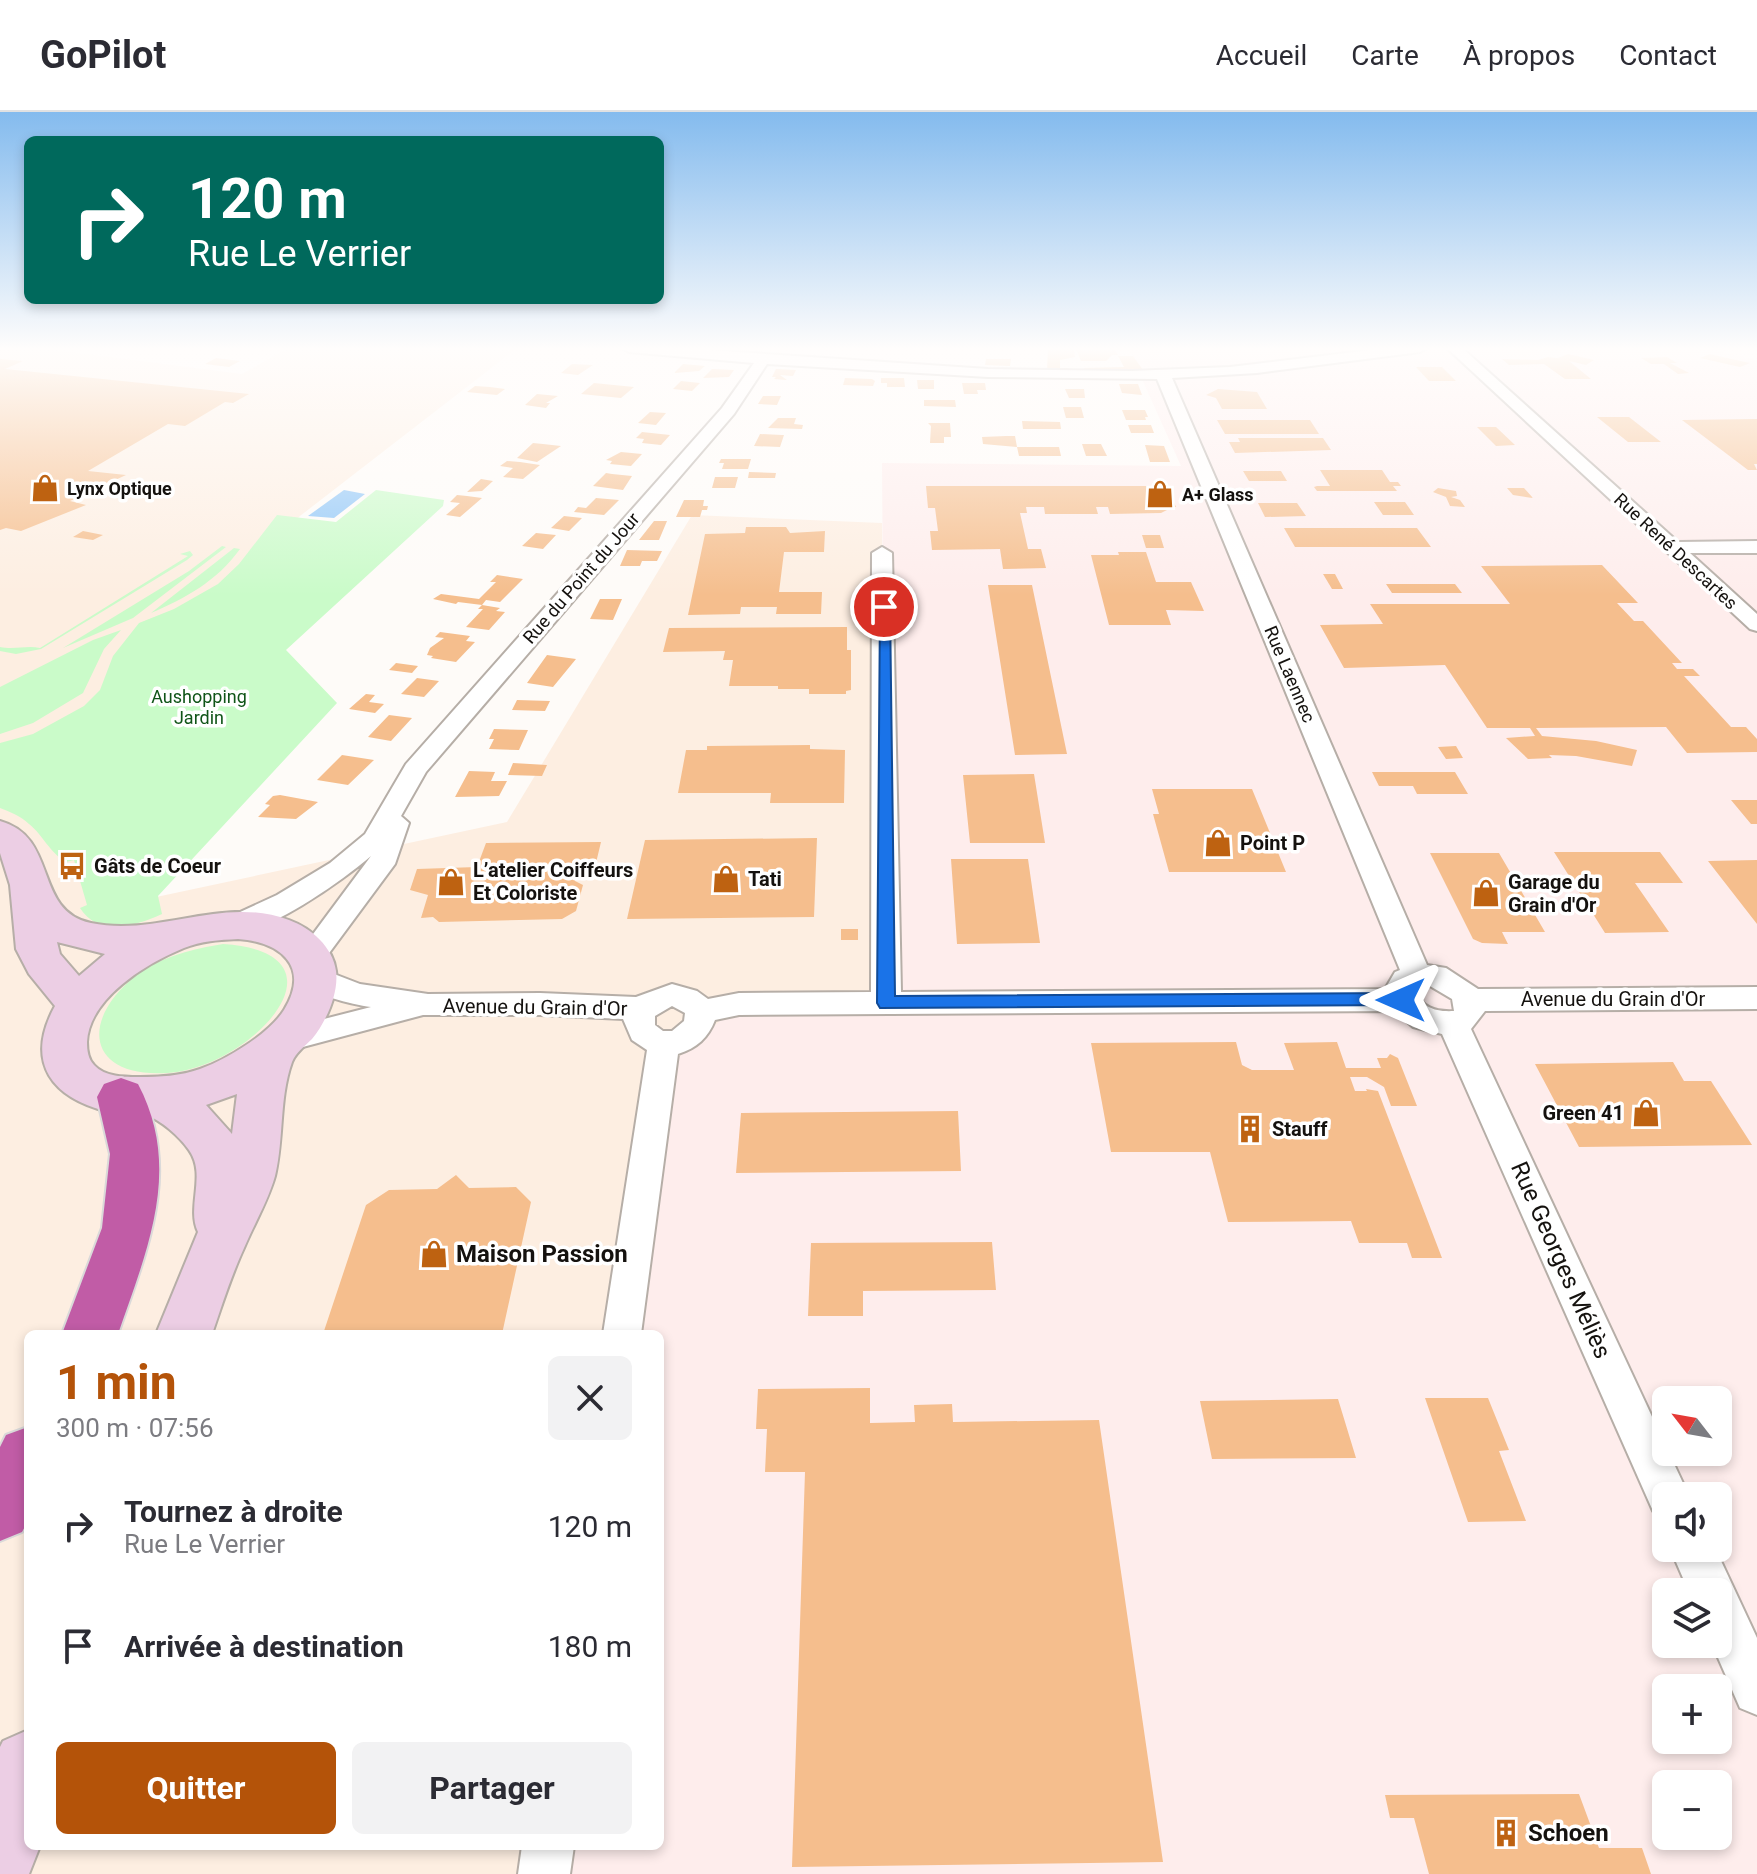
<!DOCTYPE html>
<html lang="fr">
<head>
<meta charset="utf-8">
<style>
  body { margin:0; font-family:Roboto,sans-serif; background:#f2f2f3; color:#2b2b33; height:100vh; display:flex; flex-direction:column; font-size:30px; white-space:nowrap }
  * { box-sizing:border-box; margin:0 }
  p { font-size:26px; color:#7c7c81 }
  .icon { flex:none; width:44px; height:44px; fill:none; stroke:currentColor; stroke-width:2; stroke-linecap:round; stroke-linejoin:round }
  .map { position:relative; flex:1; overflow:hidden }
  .details { position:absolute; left:24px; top:1218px; width:640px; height:520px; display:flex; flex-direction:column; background:#fff; border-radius:12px; box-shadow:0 4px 12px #0003 }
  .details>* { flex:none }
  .guide { position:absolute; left:24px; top:24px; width:640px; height:168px; border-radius:12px; box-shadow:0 4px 12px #0003; background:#00695c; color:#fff; overflow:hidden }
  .needle { width:52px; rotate:301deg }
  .buttons { position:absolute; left:1652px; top:1274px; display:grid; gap:16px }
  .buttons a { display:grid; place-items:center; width:80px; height:80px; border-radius:12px; background:#fff; box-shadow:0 4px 12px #0003; font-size:40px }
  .pin { position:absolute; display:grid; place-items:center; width:68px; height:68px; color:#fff; margin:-34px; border:4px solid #fff; border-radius:50%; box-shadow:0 2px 8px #0007 }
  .me { position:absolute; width:88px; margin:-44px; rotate:270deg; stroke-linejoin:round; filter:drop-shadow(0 0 6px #0008) }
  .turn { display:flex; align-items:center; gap:28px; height:168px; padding:0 32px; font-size:36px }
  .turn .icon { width:104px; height:104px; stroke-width:2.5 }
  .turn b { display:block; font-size:56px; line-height:68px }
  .round { display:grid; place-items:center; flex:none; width:84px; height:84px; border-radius:12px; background:#f2f2f3 }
  .head { display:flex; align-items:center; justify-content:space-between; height:136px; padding:0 32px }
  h1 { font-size:48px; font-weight:700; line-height:60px; color:#b45309 }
  .button { display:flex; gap:16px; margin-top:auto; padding:16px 32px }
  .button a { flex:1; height:92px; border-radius:12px; background:#b45309; color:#fff; font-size:32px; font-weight:700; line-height:92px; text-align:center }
  .button a+a { background:#f2f2f3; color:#2b2b33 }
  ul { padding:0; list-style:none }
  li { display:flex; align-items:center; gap:24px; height:120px; padding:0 32px }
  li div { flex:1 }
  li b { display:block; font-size:30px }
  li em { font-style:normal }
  header { display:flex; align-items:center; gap:48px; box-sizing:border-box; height:112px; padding:0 40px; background:#fff; border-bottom:2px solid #e1e1e2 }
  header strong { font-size:38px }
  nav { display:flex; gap:44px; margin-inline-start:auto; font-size:28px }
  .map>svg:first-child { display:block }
</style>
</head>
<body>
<header>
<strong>GoPilot</strong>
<nav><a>Accueil</a><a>Carte</a><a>À propos</a><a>Contact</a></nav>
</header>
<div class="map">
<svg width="1757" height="1762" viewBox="0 0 1757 1762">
  <rect width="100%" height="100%" fill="#fefbf8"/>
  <path fill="#fdeee1" d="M0 236H40L242 262 288 236H517L300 404 2 682 108 712 114 794 507 710 692 403 882 411 886 891 622 1222H28V1734H548L544 1762H0Z"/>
  <path fill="#feedec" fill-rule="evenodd" d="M1128 236H1702L1757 248V1762H544L548 1734H660V1222H622L659 963 739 892 886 891 882 351 1181 354ZM1666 1288H1718V1340H1666ZM1666 1384H1718V1436H1666ZM1666 1480H1718V1532H1666ZM1666 1576H1718V1628H1666ZM1666 1672H1718V1724H1666Z"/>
  <path fill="#cafbc9" d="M376 378 444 388 443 394 286 538 337 591 158 784 162 802C135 814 99 826 80 796L87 793 74 748 66 750C48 739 44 724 29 712 21 704 10 700 0 696V631L33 622 84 594 100 578 113 544 139 511 174 497 218 472 239 452 277 403 336 410Z
    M222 434 226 435 133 506 63 536 189 459Z
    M234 436 240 437C217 469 186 486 151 501Z
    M190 439 193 443 187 448 41 537 16 542 0 539V535C15 538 27 533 40 536L188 444 180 442Z
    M121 518 104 537 83 581 33 611 0 622V575L93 528Z
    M223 832C358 841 251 956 167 961 85 966 80 906 138 862 163 844 193 837 223 832Z"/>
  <path fill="#8fc6f7" d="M344 378 365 382 334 406 308 404Z"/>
  <path fill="#f5be8d" d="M1048 236 1074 237 1075 245 1060 248V256H1068L1070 259H1047Z
    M1076 237 1115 238 1118 243H1112L1106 249H1081Z
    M1568 242 1594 248 1586 253 1569 249 1591 267H1565L1544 252 1509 253 1502 247 1538 248 1548 245 1565 247 1558 246Z
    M1710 242 1727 246 1750 251 1740 255 1700 246Z
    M1118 244H1133L1143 258 1086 259 1084 256 1124 255Z
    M1667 245 1677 251H1670L1689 261 1678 262 1664 252H1651L1641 246Z
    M216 246 240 249 229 255 205 252Z
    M0 247 23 249 5 257 249 282 233 291 225 290 185 314 168 312 88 359 126 363 70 389 86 393 21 419 6 416 0 418Z
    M986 247H1011L1010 254 985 253Z
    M572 252 593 253 578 263 561 261Z
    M683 252 705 254 699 259 674 261Z
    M1416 255H1442L1456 269H1429Z
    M712 257 734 258 729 265 703 266Z
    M776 257 796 258 793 264 780 263 787 268 774 267 776 265H772Z
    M845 266 872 267 875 269 873 274 843 273Z
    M881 266H904L905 275H887V271H881Z
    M917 268H934V277H918Z
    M681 269 700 271 692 279 673 277Z
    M594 271 634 275 621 286 581 282Z
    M962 271H985L986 278H977L978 282H964Z
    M1119 272H1138L1142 283 1122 281Z
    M475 274 490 275 505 277 497 283 467 280Z
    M1065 277H1084L1085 286H1069Z
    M1218 277 1257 280 1267 297H1222L1216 286 1206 283Z
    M537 282 558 284 546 291H550L546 296 525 293Z
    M763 284H781L777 293 758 292Z
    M924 288H955L956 295 924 294Z
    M1063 295H1081L1084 306H1066Z
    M1122 298H1145L1148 305H1145L1146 308H1126Z
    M650 300 666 301 656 313 638 311Z
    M1597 305H1629L1661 330H1628Z
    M778 306H796L794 312 803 313 802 317 768 316Z
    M1757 307V352H1754L1757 358H1748L1682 308Z
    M1217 308H1310L1319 322H1225Z
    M1022 309 1060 310 1061 317H1023Z
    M928 311H950L951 325H944V331H930L931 314Z
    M1128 313H1151L1154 321H1131Z
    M1477 315H1496L1515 333 1496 334Z
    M642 320 670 323 661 333 642 331 644 327 636 326Z
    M760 322 782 323H784L780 335 754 334Z
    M1006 324H1015L1017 335 983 332 982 325Z
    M1238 326H1323L1331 338 1235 341 1229 330H1240Z
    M533 331 543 332 561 334 537 350 517 346Z
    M1082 332H1101L1107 344H1086Z
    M1145 333 1164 334 1170 350H1150Z
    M1017 335H1059L1061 344H1019Z
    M621 340 642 342 631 354 610 352 612 349 606 348Z
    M721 347H751L748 357H722L724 351H719Z
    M507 349 520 350 540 353 523 367 503 365 513 356 500 354Z
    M1320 358H1382L1390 370H1398L1401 374H1393L1397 379H1317L1314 375 1317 374H1330Z
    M1243 359H1281L1287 369H1249Z
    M749 360 776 361 775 366H748Z
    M606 361 612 362 632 364 623 378 593 374Z
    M715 365H738L735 376H712Z
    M481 367 493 369 482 379 467 380Z
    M926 374H1167L1176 395H1168L1169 397 1161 401 1110 402 1108 395H1096L1098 402H1045L1044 395H1026L1027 401H1020L1028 437H1041L1046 456 1003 457 1000 437 932 438 930 419H938L935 396H928Z
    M1438 376 1456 379 1457 384 1451 385 1460 388 1465 395 1450 394 1446 385 1433 380Z
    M1507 376H1524L1533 386 1513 383Z
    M457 383 467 384 482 386 460 405 446 403 460 391 450 390Z
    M596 386 619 388 604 403 574 400 578 395 586 396Z
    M684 388H704L703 394H708L707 398H702L700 405H676Z
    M1374 390H1405L1414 403H1383Z
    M1258 391H1297L1306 404 1265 405Z
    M564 404 582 406 569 419 551 416Z
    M654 409H667L659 428H639Z
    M746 415H786L790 421 825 419 824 440H784L779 480H822L821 502H776L777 495H741L740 502 688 503 705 422 745 421Z
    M1284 416H1417L1431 435H1295Z
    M83 419 103 423 93 428 73 425Z
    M536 421 556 423 543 437 522 434Z
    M1142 423H1160L1164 436H1146Z
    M627 438 662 439 657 449H642L640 454H620Z
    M1118 440H1146L1156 470H1191L1204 499 1166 498 1171 513H1109L1091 443H1119Z
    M1602 453 1638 491H1617L1634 509H1643L1682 551H1672L1677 557H1693L1700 564H1684L1731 615H1746L1757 627V640L1687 641 1666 615 1536 616 1542 624 1596 629 1637 638 1632 654 1576 644 1549 643 1552 646 1528 647 1506 626 1535 624 1530 616H1487L1445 553 1344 556 1320 513 1383 512 1370 492H1510L1481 454Z
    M1323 462H1335L1343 477H1332Z
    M497 463 523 467 500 490 486 488 482 493 458 490 456 492 433 487 441 482 479 487 496 470H490Z
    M1386 472H1455L1462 481H1392Z
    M988 473H1032L1067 642 1015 643Z
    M600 487H622L613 508 590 507Z
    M482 493 500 496 496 499 505 500 489 518 466 515 483 497H478Z
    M847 515V538H851V578L846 579V582H809V577H778V574H729L733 548H723L725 539 663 540 669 516Z
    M440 520 470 524 466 529 475 530 456 550 431 546 433 544 427 543 430 536 444 526 435 525Z
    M547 543 576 547 553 575 527 571Z
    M396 551 418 554 412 561 389 558Z
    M417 566 439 569 424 585 401 582Z
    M366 582 375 583 369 590 384 592 375 601 349 597Z
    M517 588 550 589 545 599 512 598Z
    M389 603 412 606 391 629 368 625Z
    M494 617 528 618 519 638 489 637 494 627H489Z
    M810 633V637L845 638 844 691H770L771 681H678L686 638H707V634Z
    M1456 634 1463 646 1446 647 1438 635Z
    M342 643 374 648 348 673 317 668Z
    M513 651 547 653 542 664 508 663Z
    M469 659 495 660 491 669H507L499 684 455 685Z
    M1372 660H1455L1468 682H1417L1413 674H1379Z
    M1034 662 1045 731H970L963 663Z
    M1152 677H1252L1286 760H1169L1153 702H1159Z
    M280 683 318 690 296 707 258 705 270 693 265 692 273 684Z
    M1731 688H1757V712H1751Z
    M817 726 814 805 627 807 645 728Z
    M601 730 595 755 576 763 575 769 583 773 576 799 562 807 439 810 433 805 421 806 428 783 410 778 417 757 477 755 486 731Z
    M1554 740H1660L1683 771H1635L1669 820 1605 821Z
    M1430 741H1499L1545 820H1502L1508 832 1482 831 1473 827Z
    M951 747H1028L1040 831 957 832Z
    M1757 748V812L1708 749Z
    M841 817H858V828H841Z
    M1236 930 1242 953 1252 958H1294L1284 931 1337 930 1346 956H1381L1377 946H1387L1390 942 1398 946 1417 994H1391L1384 975 1367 965H1350L1355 979H1367L1366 977 1378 979 1442 1146H1412L1407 1131H1359L1351 1109 1228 1110 1210 1040H1111L1091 931Z
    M1673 950 1684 969H1711L1752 1033 1579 1035 1535 952Z
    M958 999 961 1059 736 1061 741 1001Z
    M456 1063 469 1076 516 1075 531 1090 502 1222H323L366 1093 389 1078 437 1077Z
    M992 1130 996 1178 863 1179V1204H808L811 1131Z
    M870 1276V1311L915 1310 914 1293 952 1292 953 1310 1099 1308 1163 1750 792 1755 805 1360H765L767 1317H756L758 1277Z
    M1425 1286H1488L1509 1338 1499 1339 1526 1409 1468 1410Z
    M1338 1287 1356 1346 1212 1347 1200 1289Z
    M1579 1682 1599 1736H1642L1651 1762H1429L1414 1706H1390L1385 1683Z"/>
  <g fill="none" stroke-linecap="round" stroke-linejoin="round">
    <defs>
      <path id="street" d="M622 236H679L988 257 1131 259 1230 255 1387 236H1427L1420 240 1257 261 1172 266 1427 853 1446 856 1478 877 1757 875V897L1485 899 1471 917 1689 1384H1666V1404L1653 1399 1442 922 1413 915 1395 899 739 903 715 908C708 926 697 936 678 942L641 1222H603L647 938 632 928 623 907 540 903H423L284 940 273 936 268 928 273 920 371 895C351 892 312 884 301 866L306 858 316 855 360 872 428 882 540 881 636 885 672 872 697 879 708 887 739 881 871 880 872 441 882 435 892 441 901 880 1385 877 1395 860 1400 858 1157 267 988 265 767 252 734 302 426 660 401 704 409 711 395 752 321 852 311 855 301 852 296 845 371 744C346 766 259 829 227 820L223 813 227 806 277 783 330 751 365 722 406 652 722 296 754 251 629 240ZM1420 874H1430L1452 887 1454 899C1435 900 1421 896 1415 876ZM672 894 685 901 684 909 672 919H663L655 913V904Z
        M1447 236H1462L1678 430 1757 429V441H1690L1757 502V519L1750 517Z
        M1670 1436H1715L1757 1526V1603L1740 1596 1712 1532H1718V1480H1689Z
        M522 1734H574L570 1762H518Z"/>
      <path id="secondary" d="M0 709C59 725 33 799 91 811 159 825 222 783 289 808 311 816 333 835 336 859 339 881 326 910 312 927 305 934 296 940 292 950 279 986 284 1026 275 1064 268 1089 254 1112 244 1136 231 1164 222 1193 212 1222H156L198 1120C186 1095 207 1063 189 1038 180 1025 161 1008 146 1003 135 1000 121 1003 109 1000 52 986 24 951 55 894L29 862 16 837 10 773 0 741ZM238 827C280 830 311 854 284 898 269 922 226 948 200 957 181 964 159 965 140 965 124 965 105 965 94 953 88 947 87 938 87 930 89 886 147 851 184 836 201 829 219 828 238 827ZM57 830 105 842 79 864 60 842ZM237 982 232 1022 206 993Z
        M28 1618V1734H40L29 1762H0V1635L3 1629Z"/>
      <path id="highway" d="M121 966 138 972C183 1057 147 1138 118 1222H62L102 1116 110 1042 97 985 104 972Z
        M28 1315V1409L22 1420 0 1429V1335L6 1323Z"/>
    </defs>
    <use href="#street" stroke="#b6aea7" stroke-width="4"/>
    <use href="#secondary" stroke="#b6aea7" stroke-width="4"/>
    <use href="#highway" stroke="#dad9d9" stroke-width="4"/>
    <use href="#street" fill="#fff" fill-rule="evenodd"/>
    <use href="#secondary" fill="#eccee4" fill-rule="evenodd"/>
    <use href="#highway" fill="#c15ca6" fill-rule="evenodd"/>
  </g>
  <linearGradient id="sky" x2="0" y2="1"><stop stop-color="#84bbee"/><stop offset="0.49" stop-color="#fffdfc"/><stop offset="1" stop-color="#fffdfc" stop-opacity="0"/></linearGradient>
  <rect width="1757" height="483" fill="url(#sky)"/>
  <path fill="#1a73e8" stroke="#114b97" stroke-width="2" d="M880 493 890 495 895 884 1401 881 1408 883 1411 888 1408 893 880 896 877 891Z"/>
  <defs>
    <symbol id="shop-bare" viewBox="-9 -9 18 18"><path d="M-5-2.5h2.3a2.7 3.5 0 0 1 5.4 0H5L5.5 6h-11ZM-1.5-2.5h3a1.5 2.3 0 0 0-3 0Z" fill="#be6211" stroke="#fff" stroke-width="2.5" paint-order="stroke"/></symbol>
    <symbol id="bus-bare" viewBox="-9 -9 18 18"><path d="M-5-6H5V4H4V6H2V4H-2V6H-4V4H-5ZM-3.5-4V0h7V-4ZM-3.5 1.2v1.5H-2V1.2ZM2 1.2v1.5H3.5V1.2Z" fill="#be6211" stroke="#fff" stroke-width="2.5" paint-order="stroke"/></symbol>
    <symbol id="building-bare" viewBox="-9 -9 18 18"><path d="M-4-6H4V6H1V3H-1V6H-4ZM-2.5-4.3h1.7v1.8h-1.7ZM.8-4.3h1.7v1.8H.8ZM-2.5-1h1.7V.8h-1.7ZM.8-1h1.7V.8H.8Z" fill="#be6211" stroke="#fff" stroke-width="2.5" paint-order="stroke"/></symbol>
  </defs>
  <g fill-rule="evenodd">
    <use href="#shop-bare" x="25" y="356" width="40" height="40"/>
    <use href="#shop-bare" x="1140" y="362" width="40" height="40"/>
    <use href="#shop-bare" x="1198" y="711" width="40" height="40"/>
    <use href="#bus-bare" x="52" y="734" width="40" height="40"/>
    <use href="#shop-bare" x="706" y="747" width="40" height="40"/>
    <use href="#shop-bare" x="431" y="750" width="40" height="40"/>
    <use href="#shop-bare" x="1466" y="761" width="40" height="40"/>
    <use href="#shop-bare" x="1626" y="981" width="40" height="40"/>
    <use href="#building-bare" x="1230" y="997" width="40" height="40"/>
    <use href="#shop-bare" x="414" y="1122" width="40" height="40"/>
    <use href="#building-bare" x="1486" y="1701" width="40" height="40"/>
  </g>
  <g text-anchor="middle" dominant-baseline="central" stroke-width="7" stroke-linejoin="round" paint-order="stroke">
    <g font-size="18" font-weight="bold" fill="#15120f" stroke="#fff" text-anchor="start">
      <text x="67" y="376">Lynx Optique</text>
      <text x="1182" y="382">A+ Glass</text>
    </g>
    <g font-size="18" fill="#15120f" stroke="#fff">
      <text transform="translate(1676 439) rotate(43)">Rue René Descartes</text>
      <text transform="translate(581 466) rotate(-49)">Rue du Point du Jour</text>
      <text transform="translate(1290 562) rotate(67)">Rue Laennec</text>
    </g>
    <g font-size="18" fill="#105518" stroke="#fff">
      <text x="199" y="584">Aushopping<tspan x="199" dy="21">Jardin</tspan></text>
    </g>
    <g font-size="20" font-weight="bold" fill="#15120f" stroke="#fff" text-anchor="start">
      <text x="1240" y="731">Point P</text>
      <text x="94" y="754">Gâts de Coeur</text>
      <text x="473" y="758">L’atelier Coiffeurs<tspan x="473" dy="23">Et Coloriste</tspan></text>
      <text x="748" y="767">Tati</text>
      <text x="1508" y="770">Garage du<tspan x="1508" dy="23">Grain d'Or</tspan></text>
      <text x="1624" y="1001" text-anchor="end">Green 41</text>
      <text x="1272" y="1017">Stauff</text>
    </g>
    <g font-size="20" fill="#15120f" stroke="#fff">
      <text x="1613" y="887">Avenue du Grain d'Or</text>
      <text transform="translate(535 895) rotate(1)">Avenue du Grain d'Or</text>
    </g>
    <g font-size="24" font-weight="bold" fill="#15120f" stroke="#fff" text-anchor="start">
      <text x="456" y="1142">Maison Passion</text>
      <text x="1528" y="1721">Schoen</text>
    </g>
    <g font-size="24" fill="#15120f" stroke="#fff">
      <text transform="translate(1561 1148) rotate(66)">Rue Georges Méliès</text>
    </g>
  </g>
</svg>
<div class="buttons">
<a><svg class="needle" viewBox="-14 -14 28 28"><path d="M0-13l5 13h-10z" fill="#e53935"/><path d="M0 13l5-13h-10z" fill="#7c7c81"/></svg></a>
<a><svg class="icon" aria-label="sound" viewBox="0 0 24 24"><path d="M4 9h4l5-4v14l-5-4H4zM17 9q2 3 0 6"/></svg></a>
<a><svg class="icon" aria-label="layers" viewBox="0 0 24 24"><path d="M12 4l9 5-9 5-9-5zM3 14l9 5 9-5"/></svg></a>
<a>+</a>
<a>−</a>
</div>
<div class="pin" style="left:884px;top:495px;background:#d93025"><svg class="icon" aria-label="arrive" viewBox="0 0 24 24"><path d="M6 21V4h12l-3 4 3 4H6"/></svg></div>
<svg class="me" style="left:1401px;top:888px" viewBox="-20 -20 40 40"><path d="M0-17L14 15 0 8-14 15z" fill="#1a73e8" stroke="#fff" stroke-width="4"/></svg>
<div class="guide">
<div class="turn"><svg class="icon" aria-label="right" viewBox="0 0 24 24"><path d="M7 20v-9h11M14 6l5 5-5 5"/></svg><div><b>120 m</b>Rue Le Verrier</div></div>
</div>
<section class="details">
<div class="head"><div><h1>1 min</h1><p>300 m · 07:56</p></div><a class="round"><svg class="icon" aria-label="close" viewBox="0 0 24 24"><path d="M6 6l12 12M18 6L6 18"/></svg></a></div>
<ul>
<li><svg class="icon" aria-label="right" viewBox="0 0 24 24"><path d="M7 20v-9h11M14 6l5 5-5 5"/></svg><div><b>Tournez à droite</b><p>Rue Le Verrier</p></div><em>120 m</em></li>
<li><svg class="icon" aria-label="arrive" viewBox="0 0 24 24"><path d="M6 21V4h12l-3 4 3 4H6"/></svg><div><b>Arrivée à destination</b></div><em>180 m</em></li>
</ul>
<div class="button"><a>Quitter</a><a>Partager</a></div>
</section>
</div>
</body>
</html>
